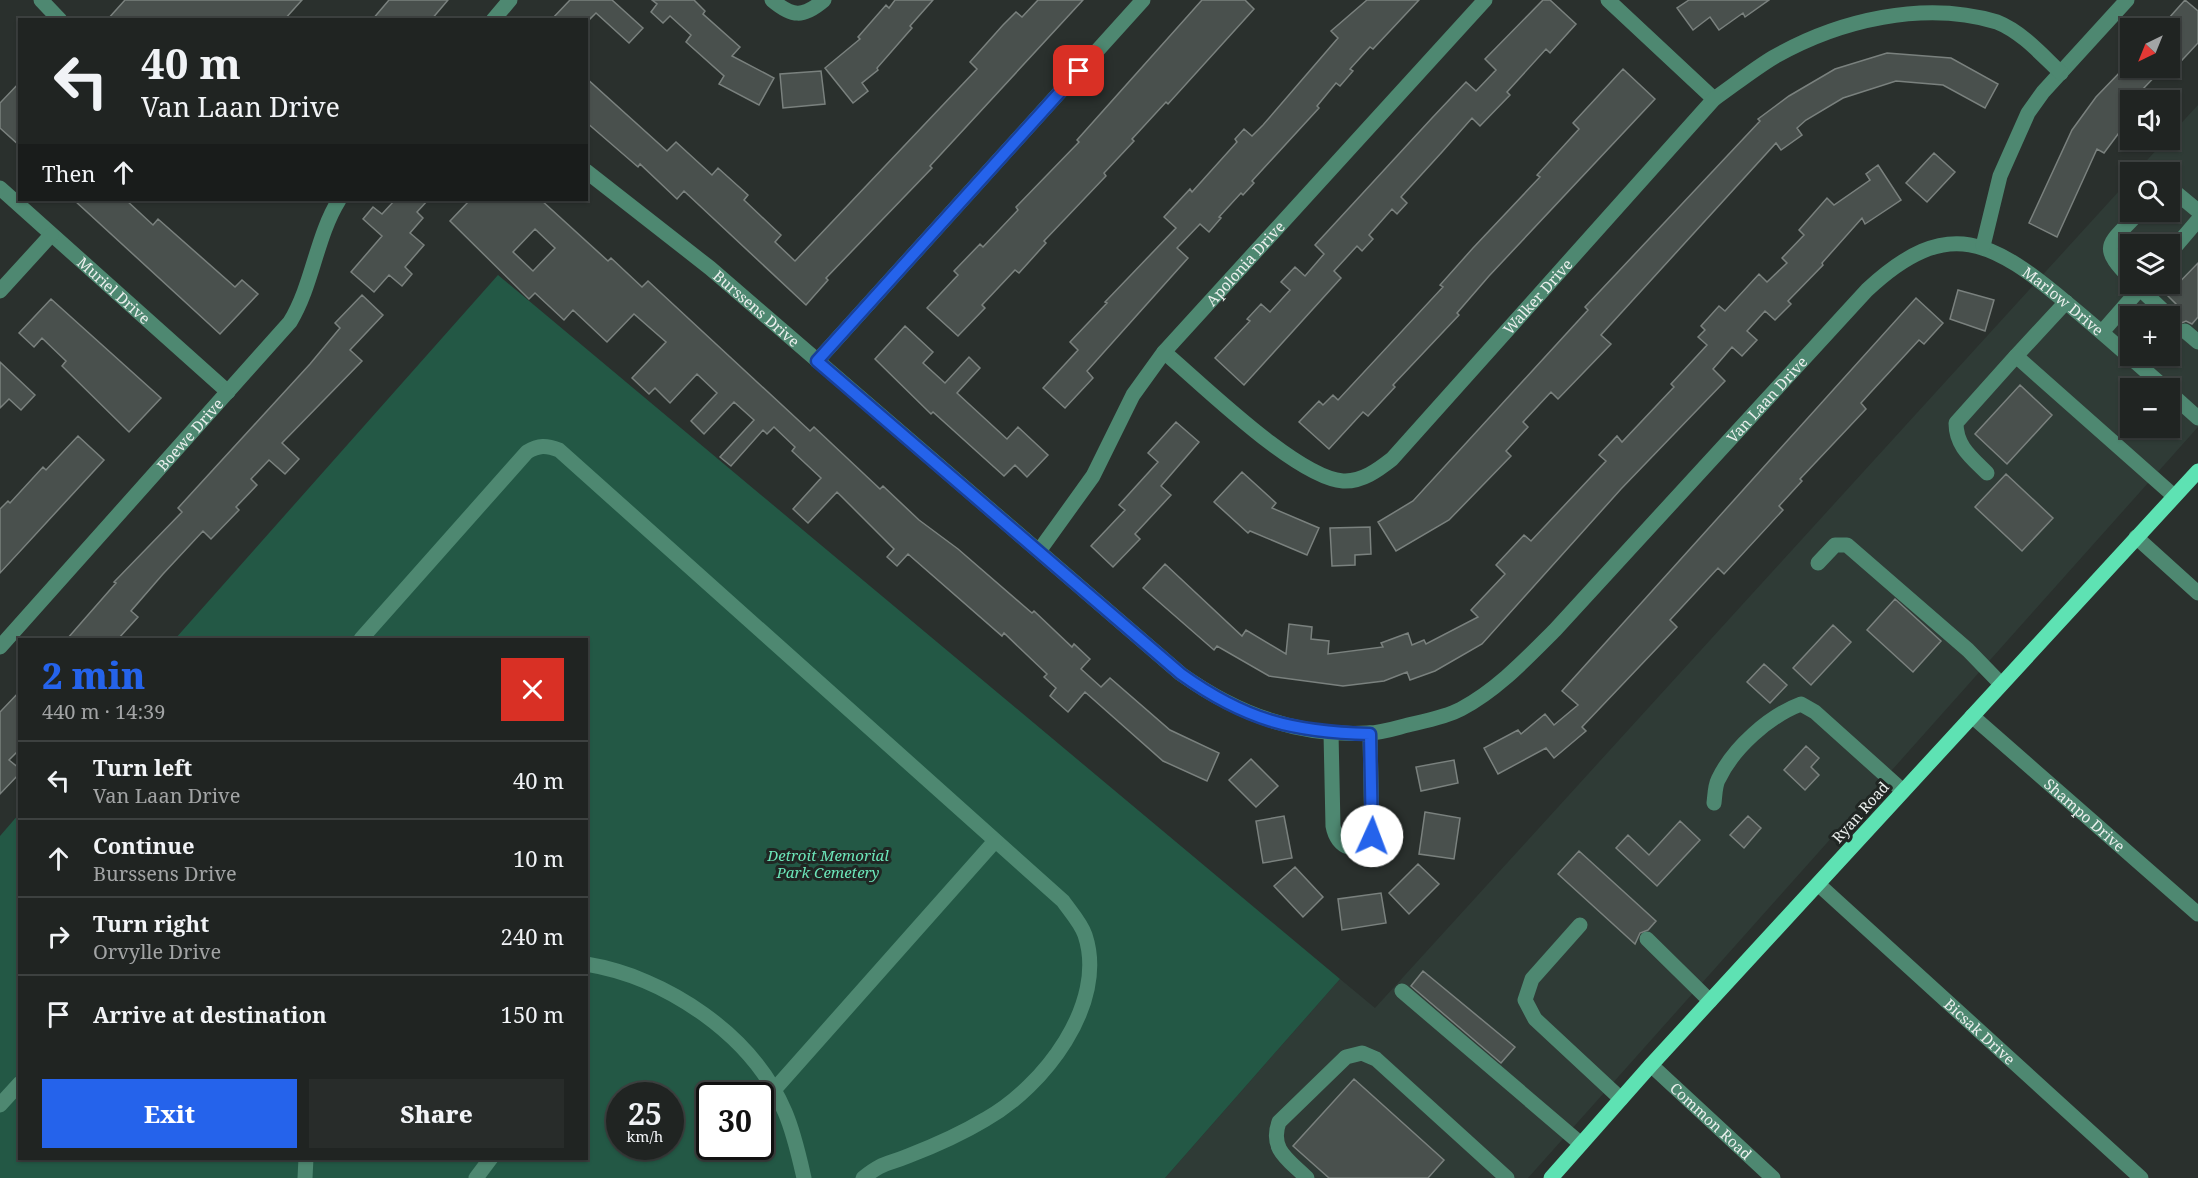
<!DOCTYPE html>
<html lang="en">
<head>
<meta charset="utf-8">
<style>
  body { margin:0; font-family:"Noto Serif",serif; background:#282c2a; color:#f1f3f6; height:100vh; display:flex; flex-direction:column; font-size:22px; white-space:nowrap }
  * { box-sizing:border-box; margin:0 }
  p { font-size:20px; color:#a2a4a5 }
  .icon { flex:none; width:33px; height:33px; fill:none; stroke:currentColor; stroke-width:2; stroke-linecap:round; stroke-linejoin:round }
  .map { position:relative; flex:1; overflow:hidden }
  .side { position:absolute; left:18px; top:638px; width:570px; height:522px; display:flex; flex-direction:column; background:#202422; border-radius:0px; box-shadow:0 2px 4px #0004,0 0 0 2px #3d4140 }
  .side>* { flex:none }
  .guide { position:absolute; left:18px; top:18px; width:570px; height:183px; border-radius:0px; box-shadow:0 2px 4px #0004,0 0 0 2px #3d4140; background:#202422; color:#f1f3f6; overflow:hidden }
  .needle { width:39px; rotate:223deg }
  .buttons { position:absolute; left:2120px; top:18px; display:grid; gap:12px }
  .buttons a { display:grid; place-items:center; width:60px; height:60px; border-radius:0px; background:#202422; box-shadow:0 2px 4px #0004,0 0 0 2px #3d4140; font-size:30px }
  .speed { position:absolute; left:606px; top:1082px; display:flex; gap:12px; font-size:30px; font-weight:700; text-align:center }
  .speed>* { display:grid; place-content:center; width:78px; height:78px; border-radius:50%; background:#202422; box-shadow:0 2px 4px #0004,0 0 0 2px #3d4140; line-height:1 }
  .speed small { font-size:15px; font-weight:400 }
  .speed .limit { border:3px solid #111; border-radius:9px; background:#fff; color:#111 }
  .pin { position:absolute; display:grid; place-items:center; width:51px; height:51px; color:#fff; margin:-26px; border-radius:12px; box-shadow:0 3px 9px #0006 }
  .me { position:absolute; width:66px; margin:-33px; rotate:2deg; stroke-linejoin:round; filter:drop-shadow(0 0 4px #0008) }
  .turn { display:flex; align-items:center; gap:21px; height:126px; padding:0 24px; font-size:27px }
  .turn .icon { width:78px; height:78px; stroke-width:2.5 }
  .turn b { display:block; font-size:42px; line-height:51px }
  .then { display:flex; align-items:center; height:57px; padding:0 24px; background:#0003; gap:12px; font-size:22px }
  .round { display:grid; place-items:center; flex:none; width:63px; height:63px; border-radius:0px; background:#282c2a }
  .overview { display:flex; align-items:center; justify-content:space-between; height:102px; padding:0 24px }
  h1 { font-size:36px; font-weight:800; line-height:45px; color:#2563eb }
  .cta { display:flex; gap:12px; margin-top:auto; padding:12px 24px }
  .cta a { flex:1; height:69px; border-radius:0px; background:#2563eb; color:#fff; font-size:24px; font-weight:800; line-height:69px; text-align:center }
  .cta a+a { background:#282c2a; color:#f1f3f6 }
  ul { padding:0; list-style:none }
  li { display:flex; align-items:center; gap:18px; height:78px; padding:0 24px; border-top:2px solid #3d4140 }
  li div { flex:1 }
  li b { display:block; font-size:22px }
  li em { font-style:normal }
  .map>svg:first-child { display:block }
</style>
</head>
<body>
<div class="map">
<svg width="2198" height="1178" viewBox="0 0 2198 1178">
  <rect width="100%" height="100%" fill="#2a302d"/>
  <path fill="#2f3b36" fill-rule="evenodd" d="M2198 105V427L1528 1178H1165L1340 979 1375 1008 2130 179V212H2169V172H2136ZM2130 244H2169V284H2130ZM2130 316H2169V356H2130ZM2130 388H2169V428H2130Z"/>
  <path fill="#235845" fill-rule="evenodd" d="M498 275 1340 979 1165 1178H0V836L19 814 20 1158H586V639H175ZM620 1095H670V1146H620ZM710 1095H760V1146H710Z"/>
  <path fill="#49504d" stroke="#7a817e" stroke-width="1.5" fill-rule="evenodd" d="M125 0H302L284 20H107Z
    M389 0H448L431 20H372Z
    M570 0H612L643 28 629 43 596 13 589 20H551Z
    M652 0H694L705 11 703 14 740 47 732 56 774 78 759 105 719 84 724 76 686 42 691 35 670 16 663 23 651 12 657 4Z
    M895 0H933L910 26 912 28 877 68 878 70 862 83 868 91 853 103 825 68 860 39 858 37 886 5 889 8Z
    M1038 0H1083L930 166 932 168 826 278 828 280 806 305 684 191 677 199 640 164 638 167 586 122V78L667 151 676 142 712 175 718 168 748 195 744 200 781 235 775 242 795 261 977 69 970 62 1003 25 1016 12 1022 17Z
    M1202 0H1245L1254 9 1168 104 1166 102 1132 139 1134 141 1104 173 1106 176 1044 241 1046 243 1019 273 1015 270 982 305 985 308 958 336 927 308 958 275 954 271 980 244 983 247 1018 210 1016 207 1079 142 1077 140Z
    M1367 0H1419L1373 49 1370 47 1350 69 1353 71 1340 86 1336 83 1317 106 1319 108 1252 181 1254 183 1243 195 1241 193 1219 217 1221 218 1209 232 1200 224 1177 248 1188 258 1087 371 1093 378 1065 408 1043 388 1078 350 1070 342 1107 303 1105 302 1176 228 1164 217 1190 189 1192 192 1237 142 1235 139 1244 129 1252 136 1263 125 1338 38 1331 31Z
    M1543 0H1550L1576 24 1550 53 1546 49 1507 92 1510 95 1480 126 1472 118 1442 152 1401 197 1407 203 1397 214 1392 209 1369 235 1373 239 1362 251 1357 246 1334 271 1341 278 1244 385 1215 358 1250 321 1247 319 1261 304 1270 312 1290 290 1281 282 1295 267 1305 276 1324 254 1315 245 1432 118 1466 82 1476 91 1496 70 1485 59Z
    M1689 0H1769L1745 17 1743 13 1719 30 1710 17 1693 30 1677 8Z
    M2185 0 2198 11V43L2169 74V28H2160Z
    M1887 53 1951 58 1998 84 1985 108 1943 85 1896 81 1843 98 1806 120 1797 128 1802 135 1781 150 1776 143 1601 335 1611 344 1558 399 1551 392 1523 422 1528 427 1506 451 1511 456 1449 520 1396 551 1378 522 1413 501 1588 310 1585 307 1760 121 1758 119 1789 96 1835 69Z
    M2124 68H2163L2142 90 2153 100H2130V118L2104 153 2097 149 2057 237 2029 223 2072 130 2096 97Z
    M1623 69 1655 99 1489 276 1457 313 1459 315 1393 385 1395 387 1368 416 1363 412 1329 449 1299 422 1319 401 1323 405 1333 395 1338 400 1443 287 1440 285 1473 248 1540 177 1537 175 1579 129 1573 123Z
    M821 71 825 104 783 108 780 74Z
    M20 82V146L0 128V103Z
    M1934 153 1955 172 1927 202 1906 183Z
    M1878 165 1901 200 1865 224 1862 218 1822 263 1823 265 1788 301 1791 304 1775 320 1765 311 1747 331 1757 340 1742 356 1732 347 1713 369 1725 381 1621 489 1482 644 1435 671 1410 680 1407 672 1384 681 1343 686 1269 676 1217 646 1214 650 1143 588 1165 564 1242 636 1246 630 1286 654 1289 624 1312 627 1311 639 1329 641 1328 654 1383 647 1381 643 1408 633 1412 645 1424 640 1426 644 1478 617 1471 610 1505 574 1496 565 1524 535 1531 541 1606 461 1599 455 1617 436 1622 442 1674 387 1671 384 1707 345 1698 337 1705 330 1701 326 1719 306 1725 311 1759 274 1767 282 1787 263 1782 258 1804 235 1799 230 1827 198 1834 205 1870 180 1866 174Z
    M74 200H126L153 225 158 219 235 287 242 280 258 294 220 334Z
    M395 200H428L417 212 423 218 410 233 424 245 405 267 412 274 402 286 389 275 374 292 351 272 382 236 363 219 373 207 382 214Z
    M470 200H541L608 261 611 258 642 287 648 281 810 431 814 427 880 489 883 486 919 520 958 549 1032 613 1034 611 1072 647 1074 644 1090 659 1081 669 1101 687 1110 678 1170 730 1219 753 1207 781 1163 761 1085 692 1068 712 1050 696 1056 688 1044 677 1047 674 1004 633 1002 636 908 554 897 566 887 557 894 549 837 492 808 523 793 509 821 478 792 451 795 447 774 427 767 434 763 430 731 466 720 457 754 420 734 402 704 434 691 421 717 393 697 374 670 403 655 388 649 394 632 378 666 342 634 314 607 342 573 310 564 320 535 293 529 299 450 221ZM535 229 555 248 533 271 513 252Z
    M2198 263V317L2192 324 2186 321 2179 324 2180 316 2177 310 2180 308 2167 295Z
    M1958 290 1994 300 1985 331 1950 319Z
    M362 295 383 315 350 350 362 361 282 443 299 459 285 474 269 460 251 479 257 485 236 507 239 510 211 539 203 531 163 574 131 611 138 617 118 639H67L116 583 114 582 182 512 178 508 310 364 340 328 335 323Z
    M1916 298 1943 323 1924 344 1919 340 1871 392 1861 403 1866 409 1800 479 1802 481 1779 506 1783 510 1724 574 1718 568 1670 620 1677 627 1582 727 1586 731 1554 758 1546 748 1498 774 1484 748 1518 730 1521 734 1545 714 1554 725 1578 705 1562 691Z
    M51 299 161 398 129 432 62 366 66 361 42 338 34 347 19 333Z
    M905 326 933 352 923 363 945 383 969 357 980 368 957 393 1007 439 1018 427 1048 455 1027 477 1015 465 1004 476 933 412 931 414 875 359Z
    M0 362 35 395 21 410 9 399 0 408Z
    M2020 385 2052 415 2007 464 1975 434Z
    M1176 422 1199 442 1161 486 1171 495 1135 534 1140 539 1113 567 1091 546 1125 510 1119 505 1158 462 1148 453Z
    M78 436 104 460 0 573V509L8 501 10 503 43 467 46 470Z
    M1242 472 1276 503 1272 508 1319 528 1307 555 1250 531 1248 533 1214 502Z
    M2006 474 2053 518 2022 551 1975 507Z
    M1370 527 1371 554 1355 555V565L1332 566 1330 528Z
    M1895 599 1941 641 1913 672 1867 630Z
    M1833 625 1851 642 1811 685 1793 668Z
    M1764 664 1787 685 1770 703 1747 682Z
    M20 691V749L9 760 20 769V773L0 794V712Z
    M1806 746 1819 758 1811 767 1819 775 1805 790 1784 770Z
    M1251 759 1278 786 1256 807 1229 780Z
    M1454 760 1458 783 1421 791 1416 767Z
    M1425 812 1460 818 1454 859 1419 854Z
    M1284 816 1292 858 1263 863 1256 821Z
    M1748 816 1761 828 1744 848 1730 835Z
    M1680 821 1700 840 1657 886 1616 848 1628 835 1649 855Z
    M1579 851 1656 921 1648 930 1640 933 1635 944 1558 874Z
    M1418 864 1439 884 1409 914 1389 893Z
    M1295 867 1323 897 1303 917 1274 886Z
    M1381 893 1386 923 1342 930 1338 899Z
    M1423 971 1515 1047 1501 1063 1411 986Z
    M1354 1079 1444 1160 1428 1178H1329L1293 1146Z"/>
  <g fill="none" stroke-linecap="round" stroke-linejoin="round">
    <g stroke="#4e8871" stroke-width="15">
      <path d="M41 0 60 20"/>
      <path d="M772 0C792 17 803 18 824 0"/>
      <path d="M1608 0 1714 99"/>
      <path d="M493 20 510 0"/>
      <path id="s1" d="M586 171 710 268 1181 674C1237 714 1299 737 1368 733 1382 733 1396 728 1408 725 1425 721 1446 717 1461 709 1497 690 1526 659 1555 630L1867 290C1948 214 1993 241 2068 304 2101 331 2133 360 2165 388"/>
      <path d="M2169 187 2198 211"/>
      <path id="s2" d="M0 188 228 392"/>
      <path d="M1983 246 2000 176 2028 113 2043 92 2127 0"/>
      <path d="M2169 254 2198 220"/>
      <path d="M2130 278C2096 244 2111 244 2139 212"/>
      <path d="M2135 284 2171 318"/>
      <path d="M0 291 51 235"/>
      <path d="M2185 331 2198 342"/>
      <path d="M2102 332 2144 284"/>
      <path id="s3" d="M1164 352C1202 384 1297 478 1343 481 1362 482 1378 470 1392 459L1714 99C1734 85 1754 69 1774 57 1839 20 1924 0 1997 22 2022 32 2042 55 2061 73"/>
      <path d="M2016 356 2066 302"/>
      <path d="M817 361 1143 0"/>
      <path d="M2169 392 2198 418"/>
      <path d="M1987 473C1971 457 1956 446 1956 423L2016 356 2174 496"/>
      <path d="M2136 537 2198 593"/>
      <path id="s4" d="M1039 551 1093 476 1133 395 1164 352 1485 0"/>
      <path d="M1818 563 1835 545H1847L1968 650 2001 684"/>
      <path d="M361 639 527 452C539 445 546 445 559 450L1063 901C1070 911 1081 923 1085 935 1108 1004 1043 1087 986 1119 961 1134 934 1146 908 1156 886 1165 883 1162 863 1178"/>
      <path id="s5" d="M0 647 290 322C313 284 316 237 339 200"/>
      <path id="s6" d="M1972 716 2198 914"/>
      <path d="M1331 733 1333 826C1337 849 1358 856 1372 836L1370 733"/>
      <path d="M1714 803C1715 795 1715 786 1718 780 1733 748 1769 716 1801 704L1815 712 1903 791"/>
      <path id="s7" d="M1818 884 2141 1178"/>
      <path d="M1580 925 1532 979 1525 1000 1535 1019 1621 1099"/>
      <path d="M1647 939 1710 1001"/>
      <path d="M586 964C666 977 753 1035 785 1112 794 1133 799 1156 804 1178"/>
      <path d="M1402 991 1581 1144"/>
      <path id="s8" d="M1651 1065 1773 1178"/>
      <path d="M774 1090 995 841"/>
      <path d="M0 1105 20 1083"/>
      <path d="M305 1178 306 1158"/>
      <path d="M476 1178 491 1158"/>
      <path d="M1307 1178C1289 1160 1269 1150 1279 1122L1346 1057 1362 1053 1376 1059 1507 1178"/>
    </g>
    <path stroke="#5ee2b3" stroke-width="15" d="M1551 1178 1651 1065 2198 471"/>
  </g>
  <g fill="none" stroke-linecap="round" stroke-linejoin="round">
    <defs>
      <path id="route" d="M1079 71 817 361 1181 674C1245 720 1292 732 1370 734L1372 836"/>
    </defs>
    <use href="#route" stroke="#184099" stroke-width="15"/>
    <use href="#route" stroke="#2563eb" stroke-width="10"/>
  </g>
  <g text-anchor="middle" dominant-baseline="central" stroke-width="6" stroke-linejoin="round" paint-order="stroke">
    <g font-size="15" fill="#ebefed" stroke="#202623">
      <text stroke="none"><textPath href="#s4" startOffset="356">Apolonia Drive</textPath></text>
      <text stroke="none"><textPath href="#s2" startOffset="153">Muriel Drive</textPath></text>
      <text stroke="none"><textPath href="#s3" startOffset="496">Walker Drive</textPath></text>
      <text stroke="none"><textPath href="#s1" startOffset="1887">Marlow Drive</textPath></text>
      <text stroke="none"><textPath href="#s1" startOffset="219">Burssens Drive</textPath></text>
      <text stroke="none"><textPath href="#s1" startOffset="1512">Van Laan Drive</textPath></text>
      <text stroke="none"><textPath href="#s5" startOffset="285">Boewe Drive</textPath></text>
      <text transform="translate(1860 812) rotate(-48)">Ryan Road</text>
      <text stroke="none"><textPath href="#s6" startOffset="150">Shampo Drive</textPath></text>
      <text stroke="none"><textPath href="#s7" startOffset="219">Bicsak Drive</textPath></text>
      <text stroke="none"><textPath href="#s8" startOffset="82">Common Road</textPath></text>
    </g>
    <g font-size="15" font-style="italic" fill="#6ce6b9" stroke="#202623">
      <text x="828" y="855">Detroit Memorial<tspan x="828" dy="17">Park Cemetery</tspan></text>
    </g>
  </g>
</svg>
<div class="buttons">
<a><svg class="needle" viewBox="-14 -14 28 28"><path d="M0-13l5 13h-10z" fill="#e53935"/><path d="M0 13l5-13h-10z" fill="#a2a4a5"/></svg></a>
<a><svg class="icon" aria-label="sound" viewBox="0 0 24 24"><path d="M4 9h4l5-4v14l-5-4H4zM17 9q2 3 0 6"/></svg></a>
<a><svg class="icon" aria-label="search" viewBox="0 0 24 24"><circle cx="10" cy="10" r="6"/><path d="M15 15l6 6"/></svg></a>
<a><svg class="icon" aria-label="layers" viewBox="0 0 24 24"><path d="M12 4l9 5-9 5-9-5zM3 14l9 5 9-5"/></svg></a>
<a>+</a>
<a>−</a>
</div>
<div class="speed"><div>25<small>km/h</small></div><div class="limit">30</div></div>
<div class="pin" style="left:1079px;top:71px;background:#d93025"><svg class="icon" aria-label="arrive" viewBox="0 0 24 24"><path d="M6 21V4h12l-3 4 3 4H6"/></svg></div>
<svg class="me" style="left:1372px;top:836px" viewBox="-20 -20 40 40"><circle r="19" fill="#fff"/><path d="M0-13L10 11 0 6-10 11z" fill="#2563eb"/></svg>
<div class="guide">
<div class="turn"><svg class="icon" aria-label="left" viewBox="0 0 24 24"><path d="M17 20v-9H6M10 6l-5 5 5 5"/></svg><div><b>40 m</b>Van Laan Drive</div></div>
<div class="then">Then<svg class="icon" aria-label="ahead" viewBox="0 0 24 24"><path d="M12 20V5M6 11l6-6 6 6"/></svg></div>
</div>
<section class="side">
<div class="overview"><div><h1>2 min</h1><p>440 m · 14:39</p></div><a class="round" style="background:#d93025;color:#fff"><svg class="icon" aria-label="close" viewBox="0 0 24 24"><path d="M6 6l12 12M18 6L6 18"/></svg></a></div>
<ul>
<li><svg class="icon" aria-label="left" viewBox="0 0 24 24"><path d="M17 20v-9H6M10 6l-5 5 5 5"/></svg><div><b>Turn left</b><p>Van Laan Drive</p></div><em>40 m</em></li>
<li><svg class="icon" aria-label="ahead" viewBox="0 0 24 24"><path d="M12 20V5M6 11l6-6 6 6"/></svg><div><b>Continue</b><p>Burssens Drive</p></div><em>10 m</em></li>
<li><svg class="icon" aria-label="right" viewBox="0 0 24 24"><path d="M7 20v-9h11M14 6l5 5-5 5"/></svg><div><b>Turn right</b><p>Orvylle Drive</p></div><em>240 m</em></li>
<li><svg class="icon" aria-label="arrive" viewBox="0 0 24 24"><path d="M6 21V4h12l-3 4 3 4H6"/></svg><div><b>Arrive at destination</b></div><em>150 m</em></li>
</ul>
<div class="cta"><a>Exit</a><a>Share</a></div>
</section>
</div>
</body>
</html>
